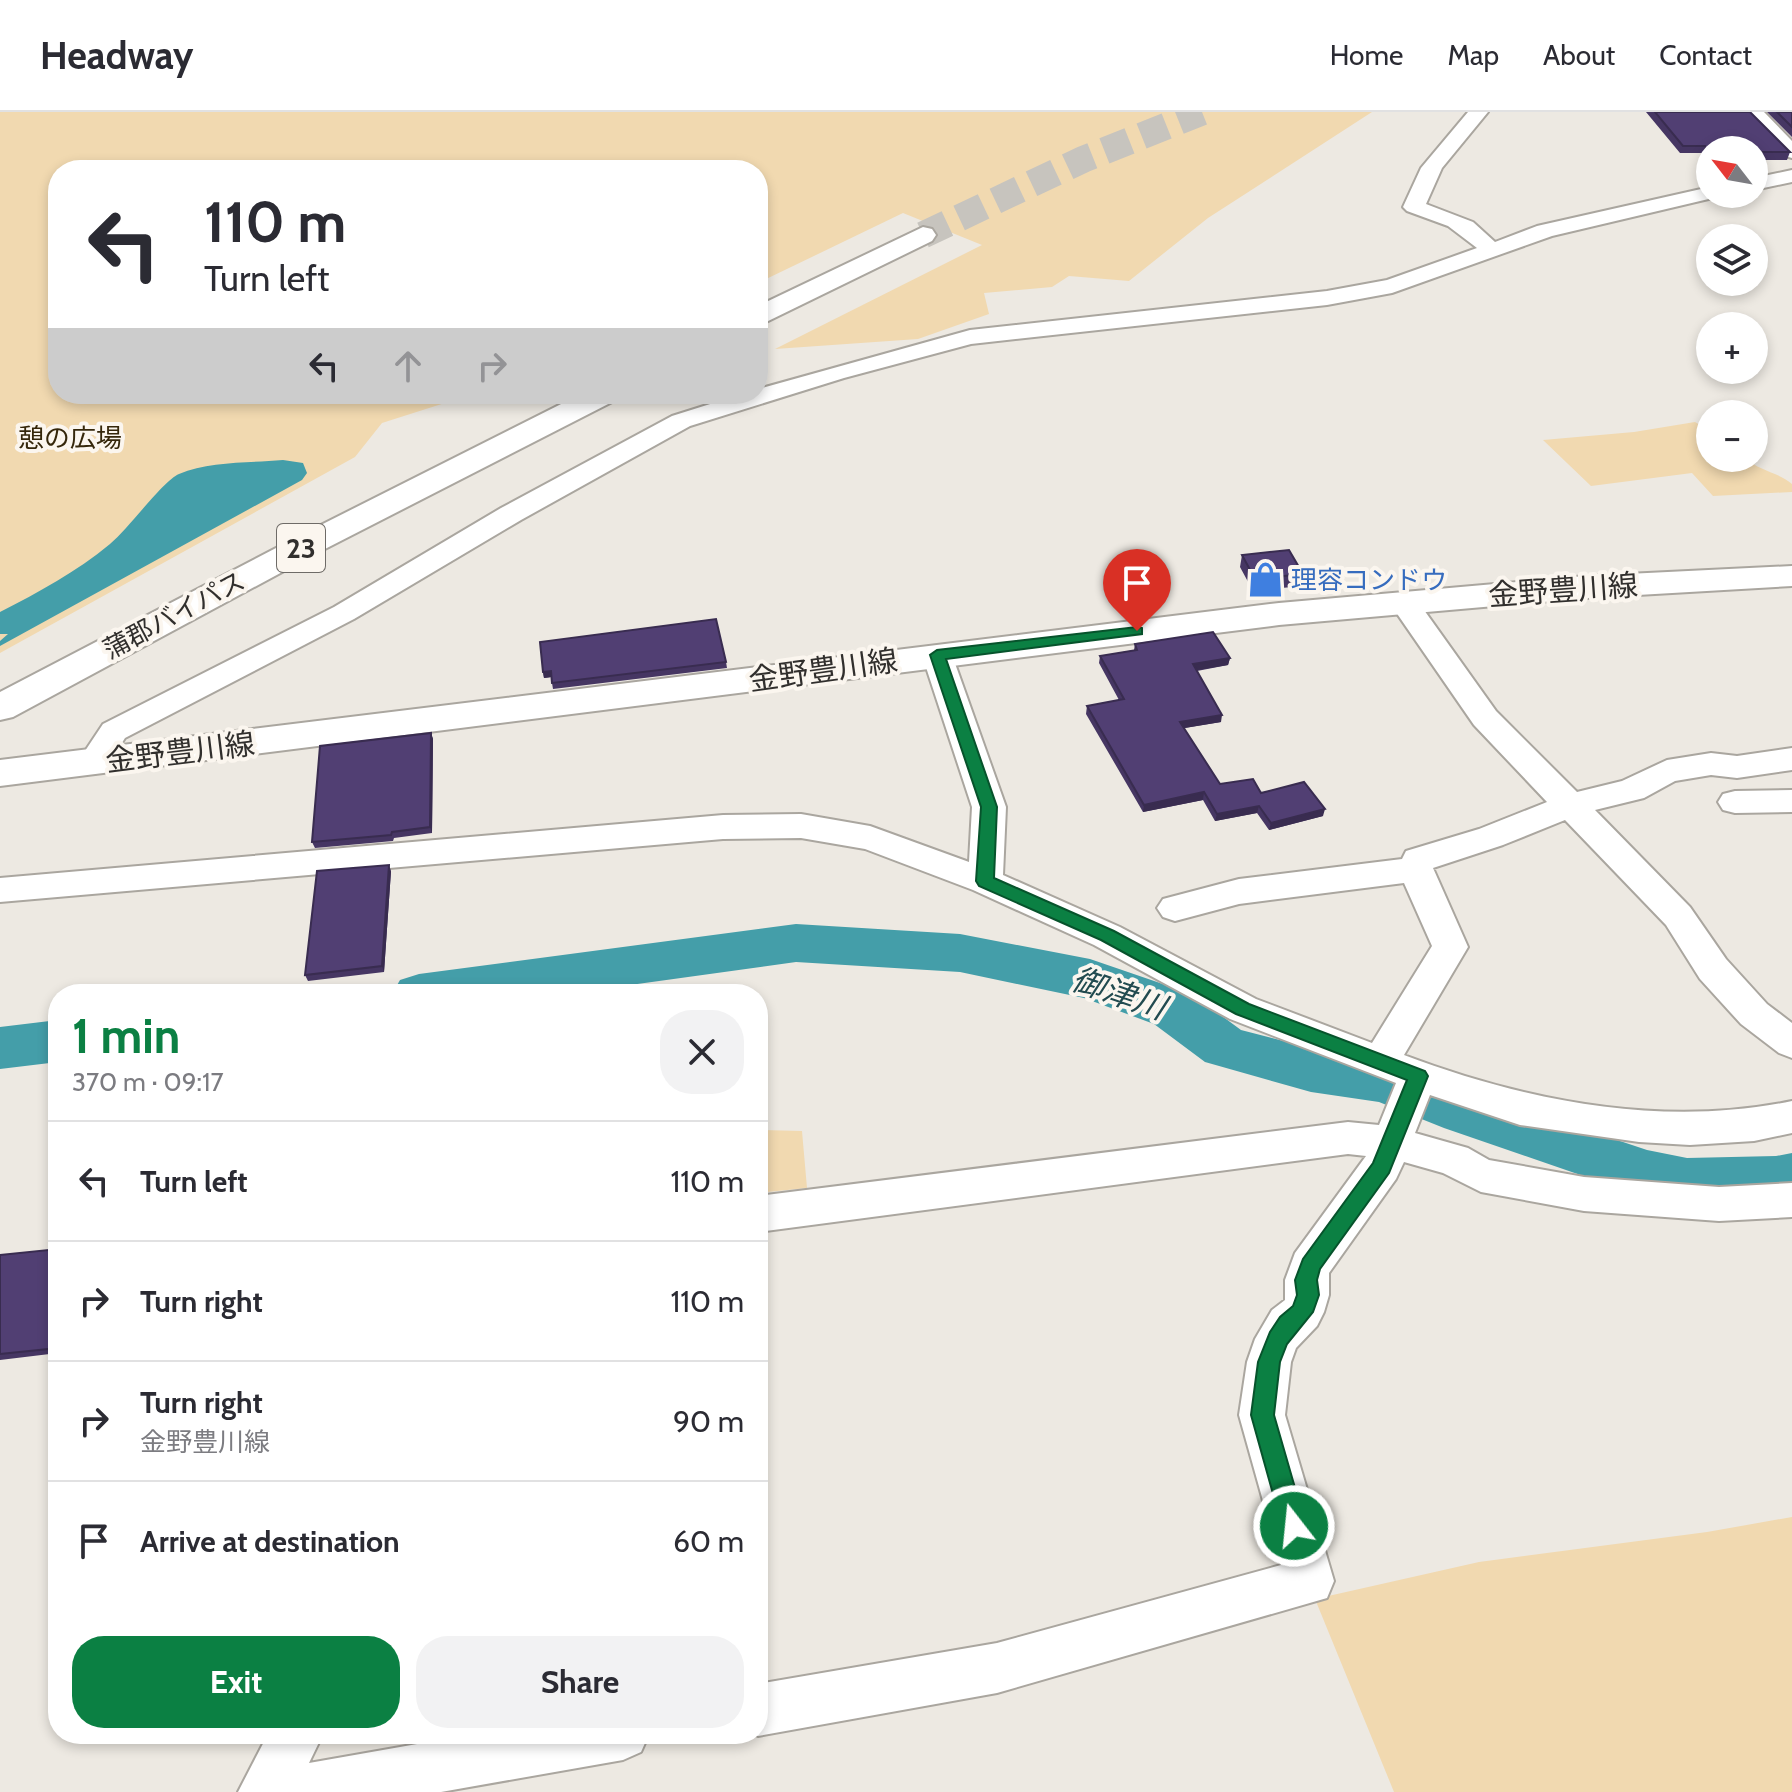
<!DOCTYPE html>
<html lang="en">
<head>
<meta charset="utf-8">
<style>
  body { margin:0; font-family:Cabin,"Noto Sans JP",sans-serif; background:#f2f2f3; color:#2b2b33; height:100vh; display:flex; flex-direction:column; font-size:30px; white-space:nowrap }
  * { box-sizing:border-box; margin:0 }
  p { font-size:26px; color:#7c7c81 }
  .icon { flex:none; width:44px; height:44px; fill:none; stroke:currentColor; stroke-width:2; stroke-linecap:round; stroke-linejoin:round }
  .map { position:relative; flex:1; overflow:hidden }
  .sheet { position:absolute; left:48px; top:872px; width:720px; height:760px; display:flex; flex-direction:column; background:#fff; border-radius:32px; box-shadow:0 4px 12px #0003 }
  .sheet>* { flex:none }
  .hud { position:absolute; left:48px; top:48px; width:720px; height:244px; border-radius:32px; box-shadow:0 4px 12px #0003; background:#fff; color:#2b2b33; overflow:hidden }
  .needle { width:52px; rotate:301deg }
  .buttons { position:absolute; left:1696px; top:24px; display:grid; gap:16px }
  .buttons a { display:grid; place-items:center; width:72px; height:72px; border-radius:50%; background:#fff; box-shadow:0 4px 12px #0003; font-size:40px }
  .pin { position:absolute; display:grid; place-items:center; width:68px; height:68px; color:#fff; margin:-82px -34px; border-radius:50% 50% 50% 0; rotate:-45deg; box-shadow:0 0 8px #0007 }
  .pin .icon { rotate:45deg }
  .me { position:absolute; width:88px; margin:-44px; rotate:344deg; stroke-linejoin:round; filter:drop-shadow(0 0 6px #0008) }
  .turn { display:flex; align-items:center; gap:28px; height:168px; padding:0 24px; font-size:36px }
  .turn .icon { width:104px; height:104px; stroke-width:2.5 }
  .turn b { display:block; font-size:56px; line-height:68px }
  .lanes { display:flex; align-items:center; height:76px; padding:0 24px; background:#0003; justify-content:center; gap:40px; direction:ltr }
  .lanes .off { opacity:.35 }
  .round { display:grid; place-items:center; flex:none; width:84px; height:84px; border-radius:32px; background:#f2f2f3 }
  .headline { display:flex; align-items:center; justify-content:space-between; height:136px; padding:0 24px }
  h1 { font-size:48px; font-weight:700; line-height:60px; color:#0b8043 }
  .primary-button { display:flex; gap:16px; margin-top:auto; padding:16px 24px }
  .primary-button a { flex:1; height:92px; border-radius:32px; background:#0b8043; color:#fff; font-size:32px; font-weight:700; line-height:92px; text-align:center }
  .primary-button a+a { background:#f2f2f3; color:#2b2b33 }
  ul { padding:0; list-style:none }
  li { display:flex; align-items:center; gap:24px; height:120px; padding:0 24px; border-top:2px solid #e1e1e2 }
  li div { flex:1 }
  li b { display:block; font-size:30px }
  li em { font-style:normal }
  header { display:flex; align-items:center; gap:48px; box-sizing:border-box; height:112px; padding:0 40px; background:#fff; border-bottom:2px solid #e1e1e2 }
  header strong { font-size:38px }
  nav { display:flex; gap:44px; margin-inline-start:auto; font-size:28px }
  .map>svg:first-child { display:block }
</style>
</head>
<body>
<header>
<strong>Headway</strong>
<nav><a>Home</a><a>Map</a><a>About</a><a>Contact</a></nav>
</header>
<div class="map">
<svg width="1792" height="1680" viewBox="0 0 1792 1680">
  <rect width="100%" height="100%" fill="#ede9e2"/>
  <path fill="#f1d9b0" d="M0 0H1372L1208 106 1129 169 1069 164 1052 175 984 181 989 202 918 227 775 237 982 133 903 101 758 171V58H58V282H473L382 311 355 345 0 541Z
    M1695 310 1710 319V346H1745C1759 359 1778 360 1792 372V380L1713 384 1692 361 1591 374 1543 328 1634 320Z
    M758 1018 802 1019 807 1076 758 1081Z
    M1792 1405V1680H1394L1315 1487 1479 1450 1707 1420Z"/>
  <path fill="#449ea9" d="M283 348 303 351 307 361 302 368 0 534V529L8 522H0V500C39 480 76 460 110 432 129 416 163 369 179 362 209 349 250 351 283 348Z"/>
  <g fill="none" stroke-linecap="round" stroke-linejoin="round">
    <path fill="#449ea9" fill-rule="evenodd" d="M796 812 960 822 1090 847 1192 882 1241 918 1311 936 1385 947 1482 983 1647 1038 1687 1046 1776 1044 1792 1041V1089L1776 1094 1687 1096 1647 1086 1444 1016 1379 990 1311 980 1205 950 1154 912 1084 886 960 860 796 850 565 882H392L400 868 419 862Z
      M58 908V950L0 957V915Z"/>
    <path stroke="#c7c4be" stroke-width="27" stroke-dasharray="27 13" stroke-linecap="butt" d="M923 123 1084 47 1202 0"/>
    <defs>
      <path id="minor" d="M1468 0H1488L1442 56 1426 92 1473 110 1495 130 1537 114 1710 75V82H1720L1717 85 1552 124 1392 181 1327 193 971 232 844 266 690 314 521 408 354 507 125 626 104 659 93 662 82 659 77 651 103 612 334 495 501 396 672 304 742 282H758V277L970 218 1327 179 1387 168 1477 136 1448 114 1407 99 1403 95 1421 56Z
        M1743 0H1764L1792 29V46L1785 44Z
        M1792 58V70L1754 78V66Z
        M1404 481 1414 484 1496 599 1577 680 1622 669 1667 648 1711 641 1737 644 1792 636V658L1737 666 1711 663 1675 669 1644 686 1595 698 1690 795 1726 847 1767 892 1792 911V946L1779 941 1741 912 1700 867 1666 813 1565 708 1503 733 1433 756 1468 835 1404 943C1526 989 1662 1016 1792 989V1021L1754 1029 1690 1033 1639 1030 1520 1013 1430 983 1415 1021 1468 1036 1489 1048 1584 1065 1719 1075 1792 1071V1105L1719 1109 1584 1099 1481 1080 1443 1061 1404 1050 1396 1067 1329 1161V1183L1324 1200 1317 1214 1296 1236 1291 1250 1285 1303 1334 1469 1327 1486 997 1581 758 1624 754 1622H758V1572L997 1531 1281 1453 1239 1303 1247 1250 1255 1227 1272 1198 1285 1188V1168L1295 1141 1366 1044 1348 1042 758 1120V1084L1348 1010 1379 1013 1396 971 1230 907 1094 833 973 778 865 737 801 726 723 727 0 790V766L723 703 801 702 870 714 969 750 972 695 922 543 926 536 937 534 948 536 952 543 1006 695 1003 763 1120 815 1256 887 1372 931 1432 834 1404 771 1239 792 1175 809 1163 805 1157 796 1163 787 1239 767 1402 747 1406 739 1479 717 1547 690 1474 613 1389 490 1394 484Z
        M1792 678V700L1735 701 1723 698 1718 690 1723 682 1735 679Z
        M268 1622H323L309 1651 474 1622H649L641 1640 623 1648 441 1680H238Z"/>
      <path id="major" d="M1792 454V474L1586 486 1279 513 0 674V648L1279 491 1586 464Z"/>
      <path id="highway" d="M923 115 932 117 936 123 932 129 758 214V194Z
        M581 282H620L616 288 323 438 13 605 0 608V580L299 424Z"/>
    </defs>
    <use href="#minor" stroke="#aaa69f" stroke-width="4"/>
    <use href="#major" stroke="#aaa69f" stroke-width="4"/>
    <use href="#highway" stroke="#aaa69f" stroke-width="4"/>
    <use href="#minor" fill="#fff" fill-rule="evenodd"/>
    <use href="#major" fill="#fff" fill-rule="evenodd"/>
    <use href="#highway" fill="#fff" fill-rule="evenodd"/>
  </g>
  <path fill="#463663" d="M1646 0H1750L1790 40 1787 48H1754V38H1710V50L1703 41H1680Z
    M1767 0H1792V25Z
    M1242 443 1303 462 1301 474 1253 479 1240 455Z
    M1135 532 1230 546 1228 553 1197 559 1221 610 1184 616 1220 672 1261 681 1323 704 1269 718 1257 701 1215 709 1203 688 1143 700 1086 602 1087 594 1119 588 1099 551 1100 544 1134 538Z
    M726 550 727 556 553 577 551 565 544 566 543 560Z
    M431 621 433 627 432 721 394 726 393 729 315 736 312 730Z
    M391 759 384 860 308 869 305 863Z
    M58 1137V1241L0 1248V1143Z"/>
  <path fill="#392c50" d="M1230 546 1228 553 1192 559 1193 552Z
    M551 559 552 565 544 566 543 560Z
    M1222 603 1221 610 1179 617 1180 610Z
    M431 621 433 627 432 721 430 715Z
    M1204 680 1203 688 1143 700 1144 693Z
    M1259 694 1257 701 1215 709 1217 702Z
    M1325 697 1323 704 1269 718 1271 711Z
    M389 753 391 759 384 860 382 854Z"/>
  <path fill="#513f73" stroke="#392c50" stroke-width="2" d="M1655 0H1750L1790 40H1754V38H1710V39L1705 34H1683Z
    M1777 0H1792V15Z
    M1289 438 1303 462 1255 467 1242 443Z
    M716 507 726 550 552 571 551 559 543 560 540 530Z
    M1213 520 1230 546 1193 552 1222 603 1180 610 1220 672 1253 667 1261 681 1304 670 1325 697 1271 711 1259 694 1217 702 1204 680 1144 693 1087 594 1124 587 1100 544 1137 538 1135 532Z
    M431 621 430 715 392 720 391 723 312 730 320 634Z
    M389 753 382 854 305 863 317 759Z
    M58 1137V1236L0 1242V1143Z"/>
  <path fill="#0b8043" stroke="#07532c" stroke-width="2" d="M1137 515 1142 516V522L946 547 997 695 994 766 1114 819 1249 892 1425 959 1428 964 1389 1061 1320 1157 1317 1168 1319 1183 1313 1200 1287 1232 1280 1250 1274 1303 1306 1414 1302 1422 1294 1425 1286 1422 1282 1414 1251 1303 1258 1250 1270 1220 1280 1205 1293 1194 1297 1183 1295 1168 1303 1147 1373 1051 1407 968 1236 902 1101 828 979 774 976 769 981 695 930 543 937 538Z"/>
  <defs>
    <symbol id="shop-bare" viewBox="-9 -9 18 18"><path d="M-5-2.5h2.3a2.7 3.5 0 0 1 5.4 0H5L5.5 6h-11ZM-1.5-2.5h3a1.5 2.3 0 0 0-3 0Z" fill="#3f7fe0" stroke="#fbf6ef" stroke-width="2.5" paint-order="stroke"/></symbol>
  </defs>
  <g fill-rule="evenodd">
    <use href="#shop-bare" x="1240" y="442" width="51" height="51"/>
  </g>
  <g text-anchor="middle" dominant-baseline="central" stroke-width="8" stroke-linejoin="round" paint-order="stroke">
    <g font-size="26" fill="#35270b" stroke="#fbf6ef">
      <text x="70" y="326">憩の広場</text>
    </g>
    <g font-size="26" fill="#366cbe" stroke="#fbf6ef" text-anchor="start">
      <text x="1291" y="468">理容コンドウ</text>
    </g>
    <g font-size="26" fill="#312f2d" stroke="#fbf6ef">
      <text transform="translate(174 503) rotate(-28)">蒲郡バイパス</text>
    </g>
    <rect fill="#fbf6ef" stroke="#6e6b67" stroke-width="2" x="277" y="412" width="48" height="48" rx="6"/>
    <g font-size="28" font-weight="bold" fill="#312f2d">
      <text x="301" y="436">23</text>
    </g>
    <g font-size="30" fill="#312f2d" stroke="#fbf6ef">
      <text transform="translate(1563 478) rotate(-4)">金野豊川線</text>
      <text transform="translate(823 558) rotate(-8)">金野豊川線</text>
      <text transform="translate(180 640) rotate(-7)">金野豊川線</text>
    </g>
    <g font-size="32" font-style="italic" fill="#224b50" stroke="#fbf6ef">
      <text transform="translate(1119 881) rotate(19)">御津川</text>
    </g>
  </g>
</svg>
<div class="buttons">
<a><svg class="needle" viewBox="-14 -14 28 28"><path d="M0-13l5 13h-10z" fill="#e53935"/><path d="M0 13l5-13h-10z" fill="#7c7c81"/></svg></a>
<a><svg class="icon" aria-label="layers" viewBox="0 0 24 24"><path d="M12 4l9 5-9 5-9-5zM3 14l9 5 9-5"/></svg></a>
<a>+</a>
<a>−</a>
</div>
<div class="pin" style="left:1137px;top:519px;background:#d93025"><svg class="icon" aria-label="arrive" viewBox="0 0 24 24"><path d="M6 21V4h12l-3 4 3 4H6"/></svg></div>
<svg class="me" style="left:1294px;top:1414px" viewBox="-20 -20 40 40"><circle r="17" fill="#0b8043" stroke="#fff" stroke-width="3"/><path d="M0-11L8 9 0 5-8 9z" fill="#fff"/></svg>
<div class="hud">
<div class="turn"><svg class="icon" aria-label="left" viewBox="0 0 24 24"><path d="M17 20v-9H6M10 6l-5 5 5 5"/></svg><div><b>110 m</b>Turn left</div></div>
<div class="lanes"><svg class="icon" aria-label="left" viewBox="0 0 24 24"><path d="M17 20v-9H6M10 6l-5 5 5 5"/></svg><svg class="icon off" aria-label="ahead" viewBox="0 0 24 24"><path d="M12 20V5M6 11l6-6 6 6"/></svg><svg class="icon off" aria-label="right" viewBox="0 0 24 24"><path d="M7 20v-9h11M14 6l5 5-5 5"/></svg></div>
</div>
<section class="sheet">
<div class="headline"><div><h1>1 min</h1><p>370 m · 09:17</p></div><a class="round"><svg class="icon" aria-label="close" viewBox="0 0 24 24"><path d="M6 6l12 12M18 6L6 18"/></svg></a></div>
<ul>
<li><svg class="icon" aria-label="left" viewBox="0 0 24 24"><path d="M17 20v-9H6M10 6l-5 5 5 5"/></svg><div><b>Turn left</b></div><em>110 m</em></li>
<li><svg class="icon" aria-label="right" viewBox="0 0 24 24"><path d="M7 20v-9h11M14 6l5 5-5 5"/></svg><div><b>Turn right</b></div><em>110 m</em></li>
<li><svg class="icon" aria-label="right" viewBox="0 0 24 24"><path d="M7 20v-9h11M14 6l5 5-5 5"/></svg><div><b>Turn right</b><p>金野豊川線</p></div><em>90 m</em></li>
<li><svg class="icon" aria-label="arrive" viewBox="0 0 24 24"><path d="M6 21V4h12l-3 4 3 4H6"/></svg><div><b>Arrive at destination</b></div><em>60 m</em></li>
</ul>
<div class="primary-button"><a>Exit</a><a>Share</a></div>
</section>
</div>
</body>
</html>
